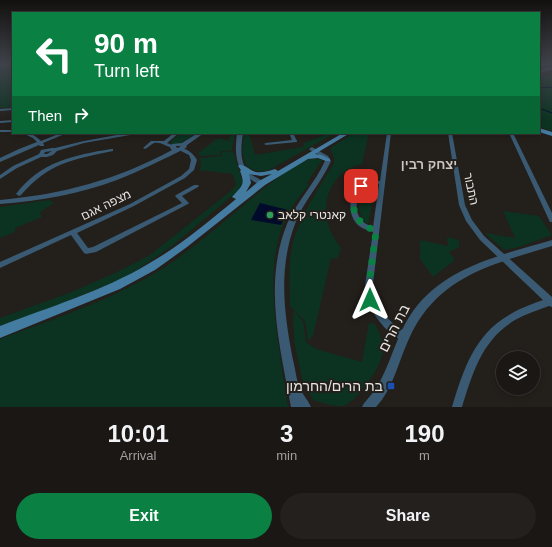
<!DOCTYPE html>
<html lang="en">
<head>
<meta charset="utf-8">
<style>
  body { margin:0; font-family:Helvetica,"Noto Sans Hebrew",sans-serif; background:#23201d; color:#f1f3f6; height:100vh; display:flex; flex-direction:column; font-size:15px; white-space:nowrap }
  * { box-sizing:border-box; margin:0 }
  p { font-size:13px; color:#9f9fa0 }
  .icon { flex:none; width:22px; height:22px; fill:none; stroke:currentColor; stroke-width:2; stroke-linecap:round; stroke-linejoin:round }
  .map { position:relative; height:407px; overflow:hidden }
  .details { display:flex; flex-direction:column; background:#1a1714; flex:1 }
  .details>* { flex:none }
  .hud { position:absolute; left:12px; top:12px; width:528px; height:122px; border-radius:0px; box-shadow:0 2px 6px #0003,0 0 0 1px #383634; background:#0b8043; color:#fff; overflow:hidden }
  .controls { position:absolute; left:496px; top:351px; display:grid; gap:8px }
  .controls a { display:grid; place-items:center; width:44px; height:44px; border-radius:50%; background:#1a1714; box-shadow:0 2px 6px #0003,0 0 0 1px #383634; font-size:20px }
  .pin { position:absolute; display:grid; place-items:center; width:34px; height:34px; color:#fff; margin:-17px; border-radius:8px; box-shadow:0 2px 6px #0006 }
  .me { position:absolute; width:44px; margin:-22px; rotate:0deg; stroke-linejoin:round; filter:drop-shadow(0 0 3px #0008) }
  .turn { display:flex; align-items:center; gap:14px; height:84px; padding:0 16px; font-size:18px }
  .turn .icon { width:52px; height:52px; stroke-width:2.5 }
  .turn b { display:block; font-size:28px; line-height:34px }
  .then { display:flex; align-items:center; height:38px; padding:0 16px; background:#0003; gap:8px; font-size:15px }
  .eta { display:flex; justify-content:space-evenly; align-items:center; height:68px; text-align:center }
  .eta b { font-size:24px; font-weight:700; line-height:28px }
  .cta { display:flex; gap:8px; margin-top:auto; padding:8px 16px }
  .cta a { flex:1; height:46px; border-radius:24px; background:#0b8043; color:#fff; font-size:16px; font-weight:700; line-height:46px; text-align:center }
  .cta a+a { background:#23201d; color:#f1f3f6 }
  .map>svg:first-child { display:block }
</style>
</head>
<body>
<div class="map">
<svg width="552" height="407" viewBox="0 0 552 407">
  <rect width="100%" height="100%" fill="#231f1b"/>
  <path fill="#0c3321" d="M0 64H13V107L0 108Z
    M550 73H552V131L539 127V77L551 76Z
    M181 133H196C189 138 180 146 171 144L172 140Z
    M231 133H235L232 150 222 151 219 155 200 156 198 153 218 138 229 141Z
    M244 133H249L255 155 303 147 304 143 330 133H335L271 169C261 174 253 171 246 165L242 152Z
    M354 133H369L362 164C332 170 319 202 330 230 332 236 337 242 341 248L337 259 331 258 313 336 308 341 305 321 290 306C290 287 288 266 292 247 298 219 319 188 334 163V158L330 148Z
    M233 151 242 180V184L238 191 172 246 131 274 110 284 40 312 0 326V318L69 293 117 272 150 255 232 190 236 185 233 174 199 170 201 166 200 158 221 156 222 152Z
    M312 158 322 160 307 183 309 185C303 192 296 200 291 209 258 262 280 348 288 407H0V339C59 317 121 297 174 261 200 242 225 221 250 200 269 184 290 167 312 158Z
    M372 184H376L368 224C355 215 356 190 372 184Z
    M49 200 54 203 40 212 42 217 15 228V232L0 238V207Z
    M503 211 539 216 552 235 519 247 504 250 485 233 515 238Z
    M447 237 459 240V247L449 252 455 260 433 277 420 259V240L448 246Z
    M293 310 303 321 306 342 316 349 362 362 369 323 375 324C380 334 385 345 382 356 379 369 356 403 343 406 333 407 322 403 313 400L303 382 294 341Z"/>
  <path fill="#000a2b" d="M260 203 288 210 281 225 251 220Z"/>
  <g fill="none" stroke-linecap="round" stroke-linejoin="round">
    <path stroke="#000a2b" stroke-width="1" d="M539 88 552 87
      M539 108 552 113"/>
    <path fill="#395a72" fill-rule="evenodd" d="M547 68H552V70H546Z
      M13 108V110L0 111V109Z
      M13 120V122L0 123V121Z
      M0 130H13V132H0Z
      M22 133C30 133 35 135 41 141L61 133H67L43 143 44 145V146H40L39 145 0 162V158L19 149 37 142 33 138Z
      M128 133H138L136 134 84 143 57 151 53 155 47 157H41L17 168 0 179V175L13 166 39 154 41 150 52 148H55L84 141ZM52 151 47 154H44L45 152Z
      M174 133H179L167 143 175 146V148C168 148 161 141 154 143 151 144 148 148 145 149L143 148 151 141H164Z
      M289 133H293L297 141V142L266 145 264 144 266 143 292 140Z
      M387 133H391L372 292C376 305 383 315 394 324 399 328 406 331 408 337L407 340 404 341C385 334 370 311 364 292L373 232C367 230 360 228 356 223 342 205 356 176 380 181ZM373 183 379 184 373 227C368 225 363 223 360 218 352 206 359 186 373 183Z
      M448 133H452L465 205 472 220 484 236 552 297V307L549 306C538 310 526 314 515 320 482 340 473 372 462 407H452C463 371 474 335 509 315 520 308 532 304 543 300L480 240 466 221 459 205Z
      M509 133H513L552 213V222H550L549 220Z
      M179 148C187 148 193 153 197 160L194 170 185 178 134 206 77 233 88 248 93 247 182 203 175 196 176 195 194 185H198L199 186 198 187 182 196 189 203 188 204 96 252 86 254 84 253 71 235 0 268V262L130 204 181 176 189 169 191 160 189 155 179 150Z
      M111 149H113V151C72 160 50 162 21 195L19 196 16 194C40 162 74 155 111 149Z"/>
    <path fill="#395a72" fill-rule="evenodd" d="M547 68 548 70 539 73V71Z
      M198 133H204L187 145 186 148C164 159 140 171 117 180 79 194 40 201 0 204V200C64 194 116 180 172 150L170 148 172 144 182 143ZM176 146H181L178 148 176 147Z
      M237 133H243C241 146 239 162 249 173 254 177 261 179 265 183L264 184C259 185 254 182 250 179 234 168 235 150 237 133Z
      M312 147 328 156 331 161C321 184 303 201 295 224 278 269 284 314 293 360 295 367 297 383 300 389 303 395 308 400 311 407H291C280 347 263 283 287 224 297 201 315 183 325 161L324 158 310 150 309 149Z
      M552 240V246C491 265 436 276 408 341 398 363 393 389 376 407H362C364 402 368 399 371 395 377 388 381 380 385 371 394 351 400 329 413 311 446 266 502 255 552 240Z"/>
    <path fill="#447ba1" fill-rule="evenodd" d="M539 128 552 132V136L539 132Z
      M343 133H350L315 154 321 155 330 159V161H326L318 158 308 159 265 185 187 247 155 270 120 289 0 338V326C49 307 103 291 148 264 180 246 208 222 236 199L232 197C241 186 246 186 240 171L241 170 238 166 239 165C245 164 249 170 256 172 262 173 269 171 275 169L278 171ZM249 174 261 176 272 174 259 181 246 192 251 183Z"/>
  </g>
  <linearGradient id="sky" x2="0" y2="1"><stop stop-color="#13110f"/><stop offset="0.53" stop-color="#3f424a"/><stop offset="1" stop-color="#3f424a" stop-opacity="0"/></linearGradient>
  <rect width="552" height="121" fill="url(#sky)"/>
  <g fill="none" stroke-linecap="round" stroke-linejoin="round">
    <path stroke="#0b8043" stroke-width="7" stroke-dasharray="0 12.6" d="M361 186C347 207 354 222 376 231L368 292 370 300"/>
  </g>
  <circle fill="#2e9e5b" stroke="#231f1b" stroke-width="1.5" cx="270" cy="215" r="4"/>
  <rect fill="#1a4fb4" stroke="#231f1b" stroke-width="1.5" x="387" y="382" width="8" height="8" rx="2"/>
  <g text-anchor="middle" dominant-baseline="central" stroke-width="4" stroke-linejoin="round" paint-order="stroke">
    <g font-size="12" fill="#e7e4e1" stroke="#231f1b">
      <text transform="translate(471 189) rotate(78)">התבור</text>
      <text transform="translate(106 205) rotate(-26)">מצפה אגם</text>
    </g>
    <g font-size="12" fill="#e7e4e1" stroke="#231f1b" text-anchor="start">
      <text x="278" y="215">קאנטרי קלאב</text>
    </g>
    <g font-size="13" font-weight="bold" fill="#cac5bf" stroke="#231f1b">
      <text x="429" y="164">יצחק רבין</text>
    </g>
    <g font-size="14" fill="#e7e4e1" stroke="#231f1b">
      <text transform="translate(394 328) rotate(-63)">בת הרים</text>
    </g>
    <g font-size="14" fill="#e7e4e1" stroke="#231f1b" text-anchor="end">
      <text x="383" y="386">בת הרים/החרמון</text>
    </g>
  </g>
</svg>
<div class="controls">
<a><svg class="icon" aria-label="layers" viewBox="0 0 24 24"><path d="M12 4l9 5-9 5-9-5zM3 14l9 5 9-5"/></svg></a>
</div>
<div class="pin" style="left:361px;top:186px;background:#d93025"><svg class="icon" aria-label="arrive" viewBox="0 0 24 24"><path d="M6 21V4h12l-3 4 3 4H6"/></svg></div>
<svg class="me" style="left:370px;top:300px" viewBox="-20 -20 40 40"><path d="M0-17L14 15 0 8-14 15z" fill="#0b8043" stroke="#fff" stroke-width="4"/></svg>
<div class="hud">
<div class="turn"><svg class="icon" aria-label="left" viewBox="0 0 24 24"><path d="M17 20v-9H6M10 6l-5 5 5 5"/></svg><div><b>90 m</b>Turn left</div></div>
<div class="then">Then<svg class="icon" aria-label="right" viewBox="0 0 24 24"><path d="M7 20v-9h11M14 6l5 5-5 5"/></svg></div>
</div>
</div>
<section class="details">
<div class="eta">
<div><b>10:01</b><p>Arrival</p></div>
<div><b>3</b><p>min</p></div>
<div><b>190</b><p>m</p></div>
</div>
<div class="cta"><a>Exit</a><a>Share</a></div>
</section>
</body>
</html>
